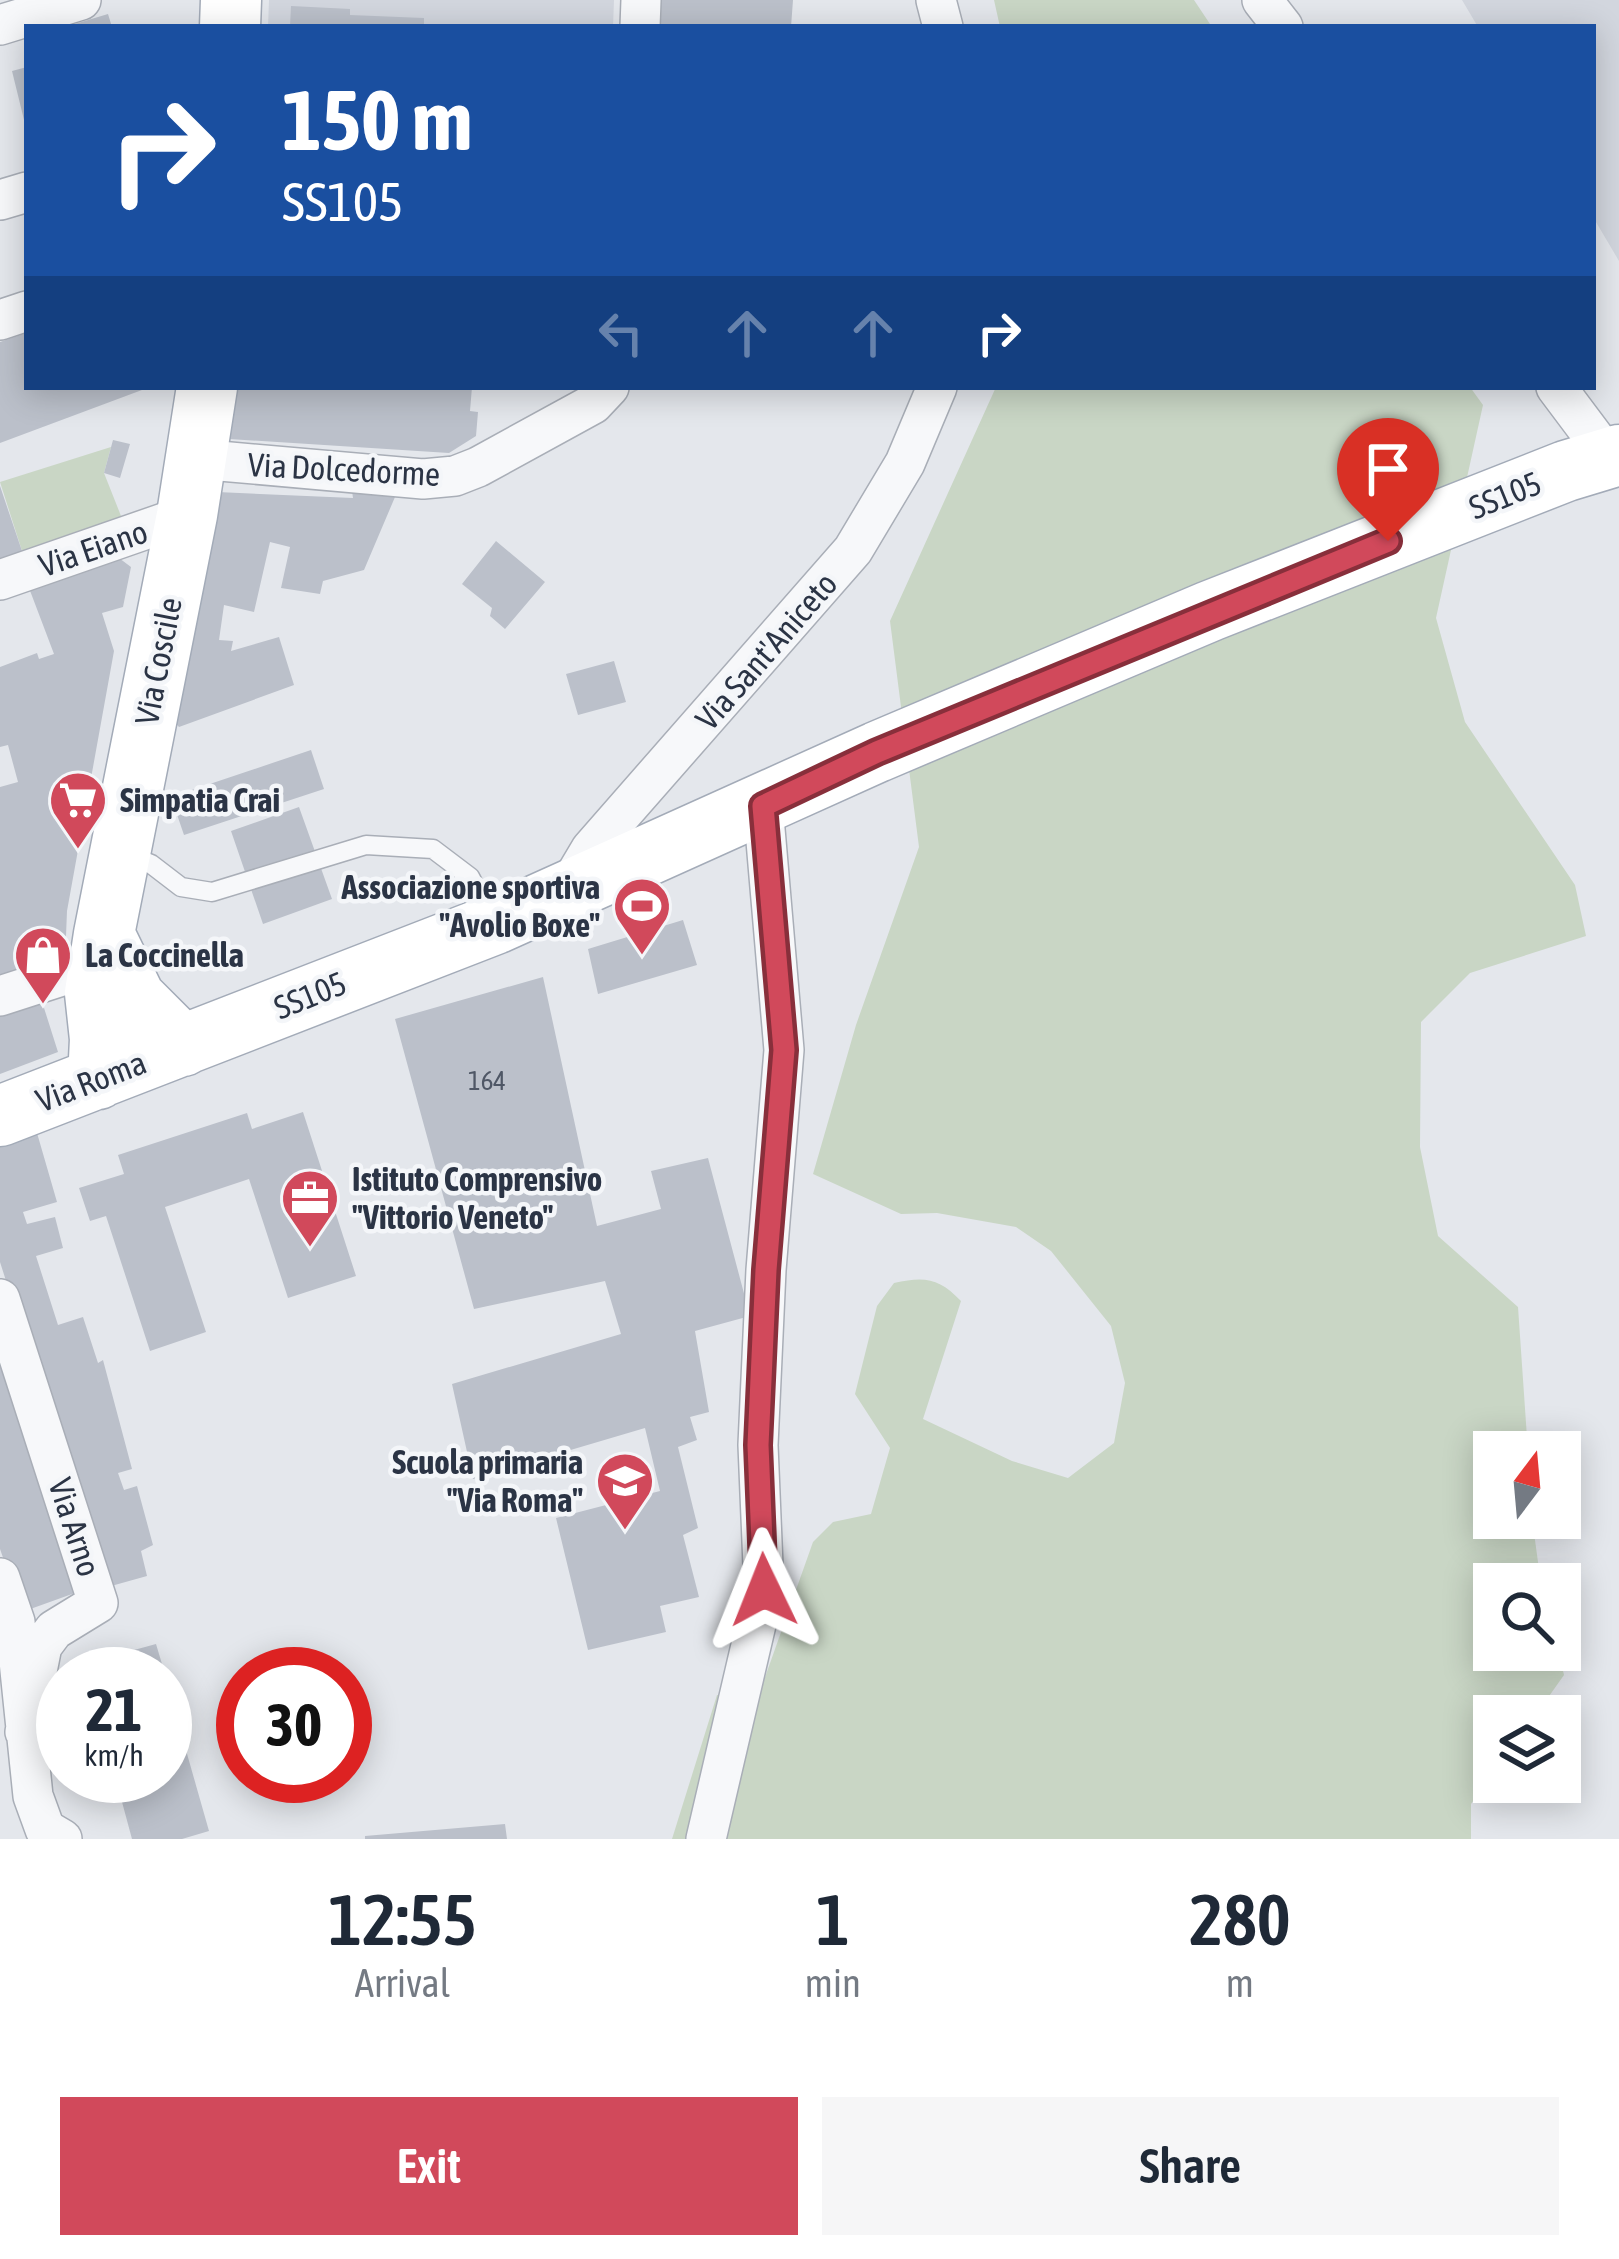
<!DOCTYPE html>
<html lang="en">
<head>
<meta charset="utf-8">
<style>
  body { margin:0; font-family:"Asap Condensed",sans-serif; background:#f6f6f7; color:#1f2937; height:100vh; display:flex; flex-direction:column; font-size:45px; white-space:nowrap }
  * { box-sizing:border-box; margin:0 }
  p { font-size:39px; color:#747a83 }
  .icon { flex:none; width:66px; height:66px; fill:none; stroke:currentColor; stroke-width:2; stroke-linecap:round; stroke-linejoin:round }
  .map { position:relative; height:1839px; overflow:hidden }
  .sheet { display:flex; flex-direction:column; background:#fff; flex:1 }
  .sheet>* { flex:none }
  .top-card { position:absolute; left:24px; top:24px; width:1572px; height:366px; border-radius:0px; box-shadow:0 6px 30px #0003; background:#1a4fa0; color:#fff; overflow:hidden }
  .needle { width:78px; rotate:16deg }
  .tools { position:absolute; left:1473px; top:1431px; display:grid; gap:24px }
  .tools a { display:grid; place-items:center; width:108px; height:108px; border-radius:0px; background:#fff; box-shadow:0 6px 30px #0003; font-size:60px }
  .speed { position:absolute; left:36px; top:1647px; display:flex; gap:24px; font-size:60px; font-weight:700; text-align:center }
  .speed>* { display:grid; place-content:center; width:156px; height:156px; border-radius:50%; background:#fff; box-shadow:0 6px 30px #0003; line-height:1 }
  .speed small { font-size:30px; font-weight:400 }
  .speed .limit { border:18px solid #d22; background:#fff; color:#111 }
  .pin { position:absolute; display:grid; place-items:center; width:102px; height:102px; color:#fff; margin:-123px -51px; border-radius:50% 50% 50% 0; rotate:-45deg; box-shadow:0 0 12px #0007 }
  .pin .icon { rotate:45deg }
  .me { position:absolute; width:132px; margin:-66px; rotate:358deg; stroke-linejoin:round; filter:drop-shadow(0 0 9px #0008) }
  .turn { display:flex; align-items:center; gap:42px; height:252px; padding:0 60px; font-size:54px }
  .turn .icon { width:156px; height:156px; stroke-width:2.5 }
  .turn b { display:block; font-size:84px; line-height:102px }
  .lanes { display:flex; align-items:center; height:114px; padding:0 60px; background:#0003; justify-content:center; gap:60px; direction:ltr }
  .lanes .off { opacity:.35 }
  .eta { display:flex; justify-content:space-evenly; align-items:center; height:204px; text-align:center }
  .eta b { font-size:72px; font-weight:600; line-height:84px }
  .cta { display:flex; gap:24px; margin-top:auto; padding:24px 60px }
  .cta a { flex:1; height:138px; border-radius:0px; background:#d1495b; color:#fff; font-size:48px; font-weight:600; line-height:138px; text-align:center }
  .cta a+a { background:#f6f6f7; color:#1f2937 }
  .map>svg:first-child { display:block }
</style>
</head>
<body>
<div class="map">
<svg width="1619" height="1839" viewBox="0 0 1619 1839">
  <rect width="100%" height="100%" fill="#e4e7ec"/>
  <path fill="#d2d6de" d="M269 0H614L613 27H268Z
    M1462 0H1619V261L1593 217V27H1478Z"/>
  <path fill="#c9d6c5" d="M994 0H1194L1212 27H1000Z
    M996 387H1470L1483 405 1436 618 1465 722 1575 885 1586 936 1470 973 1421 1022 1420 1147 1438 1236 1518 1307 1528 1452H1494V1518H1532L1541 1584H1494V1650H1558L1564 1675 1535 1716H1494V1772L1471 1804V1839H672L717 1695 758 1697 813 1542 833 1522 871 1514 890 1448 855 1394 877 1306 894 1283C925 1276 939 1278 961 1301L923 1419 1012 1461 1068 1478 1114 1443 1125 1383 1111 1326 1051 1251 1016 1227 937 1213 901 1214 813 1174 856 1025 919 847 890 621Z
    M111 447 104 473 123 521 23 554 0 482Z"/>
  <path fill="#bbc0ca" d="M656 0H793L791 27H654Z
    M291 6 350 9V15L424 18V27H290Z
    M108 14 112 27H68V26Z
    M27 67V124H25L12 71Z
    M27 333V387H150L0 443V342Z
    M238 387H472L470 411 478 412 476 436 449 453 229 439Z
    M113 440 130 444 120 478 104 473Z
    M0 486 23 554 0 562Z
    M352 491 395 497 364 570 323 581 320 594 281 588 290 547 270 542 254 612 224 605 219 640 233 641 231 651 279 637 294 685 179 727 163 709 217 492 353 498Z
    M496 541 545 582 505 629 490 616 492 608 462 584Z
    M119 558 131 567 123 607 102 613 114 651 67 911 65 961 0 984V787L18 782 8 745 0 747V667L37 653 39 659 54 654 29 588Z
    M614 661 626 702 578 715 566 674Z
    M311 750 324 789 184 835 171 797Z
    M299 807 332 899 263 924 231 831Z
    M683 920 697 965 598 994 588 949Z
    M543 977 597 1226 661 1209 651 1171 708 1158 750 1316 695 1331 709 1412 690 1417 697 1440 678 1447 698 1528 683 1535 699 1597 660 1606 666 1632 588 1650 556 1518 660 1491 645 1428 473 1479 452 1384 621 1334 605 1281 474 1309 395 1019Z
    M38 989 58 1052 0 1074V1003Z
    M303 1112 356 1276 288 1298 249 1179 165 1207 206 1332 150 1351 106 1216 90 1221 79 1188 124 1174 118 1155 247 1113 252 1129Z
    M37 1133 57 1202 23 1212 27 1224 55 1217 63 1248 36 1256 58 1325 83 1317 98 1363 103 1360 132 1469 118 1473 124 1490 137 1486 153 1545 141 1551 147 1576 104 1588 0 1262V1146Z
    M0 1333 86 1589 22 1612 0 1549Z
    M156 1644 165 1674H86L83 1664Z
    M166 1680 209 1831 182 1839H132L115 1776H165Z
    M505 1824 507 1839H365V1836Z"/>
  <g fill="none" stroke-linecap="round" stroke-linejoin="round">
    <defs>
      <path id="lane" d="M129 855 151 864 181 887 212 892 366 845 433 849 470 877 490 915"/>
      <path id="street" d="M936 0 943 27
        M1262 0 1283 27
        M0 25 81 0
        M640 27 641 0
        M0 200 27 192
        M0 320 27 311
        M1556 387 1610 459
        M197 459 423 479 455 476 478 467 593 404 609 387
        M0 580 187 515
        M566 891 591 849 853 550 905 463 937 387
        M0 996 99 964
        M0 1299 98 1603 54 1630 42 1646 25 1732
        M0 1578 15 1622 33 1796 45 1829 62 1839
        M706 1839 764 1590 758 1445 766 1270 784 1050 763 806"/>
      <path id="primary" d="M230 27 231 0
        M104 934 135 998 183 1046
        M98 1079 100 1039 95 993 104 934 187 515 207 387
        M0 1116 495 924 877 752 1210 611 1566 471 1619 455"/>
    </defs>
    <use href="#lane" stroke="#a9aeb7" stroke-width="21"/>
    <use href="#street" stroke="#a9aeb7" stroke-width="42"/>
    <use href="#primary" stroke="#a3abb8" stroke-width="63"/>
    <use href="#lane" stroke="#f7f8fa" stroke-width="18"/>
    <use href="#street" stroke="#f7f8fa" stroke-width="39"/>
    <use href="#primary" stroke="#fff" stroke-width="60"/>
  </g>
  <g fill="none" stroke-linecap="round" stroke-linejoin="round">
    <defs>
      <path id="route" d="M764 1590 758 1445 766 1270 784 1050 763 806 877 752 1388 541"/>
    </defs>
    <use href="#route" stroke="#882f3b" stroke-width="30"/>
    <use href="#route" stroke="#d1495b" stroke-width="21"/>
  </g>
  <defs>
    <symbol id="supermarket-pin" viewBox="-11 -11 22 30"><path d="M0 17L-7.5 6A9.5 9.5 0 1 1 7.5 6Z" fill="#d1495b" stroke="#f4f6f9"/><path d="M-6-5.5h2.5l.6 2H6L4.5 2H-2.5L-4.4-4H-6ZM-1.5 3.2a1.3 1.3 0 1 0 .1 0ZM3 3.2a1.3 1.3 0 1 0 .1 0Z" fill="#fff"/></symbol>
    <symbol id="stadium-pin" viewBox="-11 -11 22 30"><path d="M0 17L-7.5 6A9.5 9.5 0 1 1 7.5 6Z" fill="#d1495b" stroke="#f4f6f9"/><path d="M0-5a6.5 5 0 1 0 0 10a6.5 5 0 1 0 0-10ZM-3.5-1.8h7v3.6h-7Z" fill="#fff"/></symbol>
    <symbol id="shop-pin" viewBox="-11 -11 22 30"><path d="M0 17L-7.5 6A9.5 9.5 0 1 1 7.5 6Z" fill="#d1495b" stroke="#f4f6f9"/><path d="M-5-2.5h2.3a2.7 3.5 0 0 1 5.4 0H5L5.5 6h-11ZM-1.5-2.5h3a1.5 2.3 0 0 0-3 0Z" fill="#fff"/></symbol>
    <symbol id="office-pin" viewBox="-11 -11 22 30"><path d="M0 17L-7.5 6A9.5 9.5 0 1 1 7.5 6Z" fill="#d1495b" stroke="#f4f6f9"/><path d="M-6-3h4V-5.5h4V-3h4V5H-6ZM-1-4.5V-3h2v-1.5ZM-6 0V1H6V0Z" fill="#fff"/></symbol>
    <symbol id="school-pin" viewBox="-11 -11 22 30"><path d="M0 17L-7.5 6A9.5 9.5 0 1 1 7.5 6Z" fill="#d1495b" stroke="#f4f6f9"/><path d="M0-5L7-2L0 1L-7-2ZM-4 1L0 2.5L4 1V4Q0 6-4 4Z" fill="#fff"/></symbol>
  </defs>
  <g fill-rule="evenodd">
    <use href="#supermarket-pin" x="45" y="767" width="66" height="90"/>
    <use href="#stadium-pin" x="609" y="873" width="66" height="90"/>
    <use href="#shop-pin" x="10" y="922" width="66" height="90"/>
    <use href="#office-pin" x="277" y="1165" width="66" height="90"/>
    <use href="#school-pin" x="592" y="1448" width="66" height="90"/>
  </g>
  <g text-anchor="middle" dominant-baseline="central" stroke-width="9" stroke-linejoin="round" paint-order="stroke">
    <g font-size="27" fill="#4f5766">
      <text x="487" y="1080">164</text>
    </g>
    <g font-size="33" fill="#2b3445" stroke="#f4f6f9">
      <text transform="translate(344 469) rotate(3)">Via Dolcedorme</text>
      <text transform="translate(1505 495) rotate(-22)">SS105</text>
      <text transform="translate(93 548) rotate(-19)">Via Eiano</text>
      <text transform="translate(766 651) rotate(-49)">Via Sant'Aniceto</text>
      <text transform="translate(158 661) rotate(-79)">Via Coscile</text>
      <text transform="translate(310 995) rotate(-22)">SS105</text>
      <text transform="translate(91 1081) rotate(-21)">Via Roma</text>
      <text transform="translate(75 1527) rotate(72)">Via Arno</text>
    </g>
    <g font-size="33" font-weight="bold" fill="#2b3445" stroke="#f4f6f9" text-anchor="start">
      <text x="120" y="800">Simpatia Crai</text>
      <text x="600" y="887" text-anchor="end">Associazione sportiva<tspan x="600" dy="38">"Avolio Boxe"</tspan></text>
      <text x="85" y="955">La Coccinella</text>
      <text x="352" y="1179">Istituto Comprensivo<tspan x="352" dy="38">"Vittorio Veneto"</tspan></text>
      <text x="583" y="1462" text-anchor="end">Scuola primaria<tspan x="583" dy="38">"Via Roma"</tspan></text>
    </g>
  </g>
</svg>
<div class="tools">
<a><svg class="needle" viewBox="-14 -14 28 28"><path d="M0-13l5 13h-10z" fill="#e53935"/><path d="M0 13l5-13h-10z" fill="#747a83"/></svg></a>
<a><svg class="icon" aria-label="search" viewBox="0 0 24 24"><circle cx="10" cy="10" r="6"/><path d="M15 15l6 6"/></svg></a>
<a><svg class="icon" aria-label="layers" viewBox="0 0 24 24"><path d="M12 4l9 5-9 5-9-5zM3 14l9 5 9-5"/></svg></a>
</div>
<div class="speed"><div>21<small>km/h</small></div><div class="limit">30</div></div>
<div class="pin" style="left:1388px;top:541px;background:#d93025"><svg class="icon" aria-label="arrive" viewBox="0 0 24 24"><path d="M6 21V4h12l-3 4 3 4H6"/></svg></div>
<svg class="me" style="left:764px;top:1590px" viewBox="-20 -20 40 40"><path d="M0-17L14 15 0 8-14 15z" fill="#d1495b" stroke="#fff" stroke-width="4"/></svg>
<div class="top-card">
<div class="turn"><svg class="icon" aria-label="right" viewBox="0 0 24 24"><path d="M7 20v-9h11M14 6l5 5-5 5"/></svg><div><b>150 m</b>SS105</div></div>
<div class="lanes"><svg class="icon off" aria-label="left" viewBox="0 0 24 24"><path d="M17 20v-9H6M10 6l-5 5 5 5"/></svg><svg class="icon off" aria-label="ahead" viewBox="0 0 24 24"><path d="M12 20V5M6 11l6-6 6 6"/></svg><svg class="icon off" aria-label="ahead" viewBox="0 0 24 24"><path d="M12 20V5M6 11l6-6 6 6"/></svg><svg class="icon" aria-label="right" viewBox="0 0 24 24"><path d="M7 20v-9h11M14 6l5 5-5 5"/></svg></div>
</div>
</div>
<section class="sheet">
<div class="eta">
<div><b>12:55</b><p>Arrival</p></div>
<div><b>1</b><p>min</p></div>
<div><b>280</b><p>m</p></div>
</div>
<div class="cta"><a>Exit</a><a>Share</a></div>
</section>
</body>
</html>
